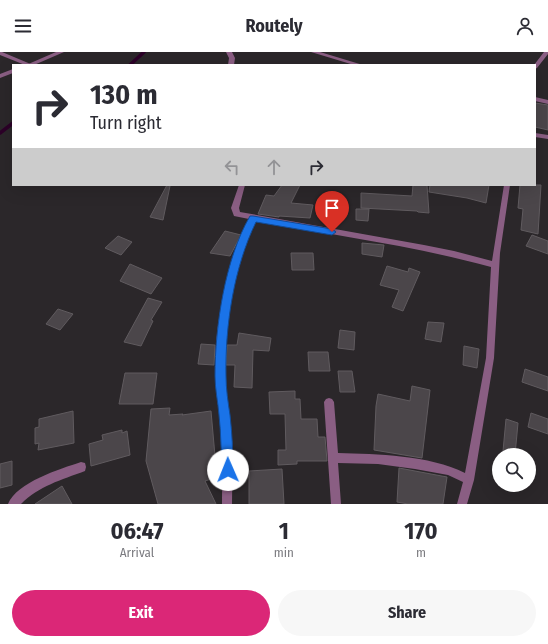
<!DOCTYPE html>
<html lang="en">
<head>
<meta charset="utf-8">
<style>
  body { margin:0; font-family:"Fira Sans Condensed",sans-serif; background:#f7f7f7; color:#2b2b33; height:100vh; display:flex; flex-direction:column; font-size:15px; white-space:nowrap }
  * { box-sizing:border-box; margin:0 }
  p { font-size:13px; color:#7c7c81 }
  .icon { flex:none; width:22px; height:22px; fill:none; stroke:currentColor; stroke-width:2; stroke-linecap:round; stroke-linejoin:round }
  .map { position:relative; height:452px; overflow:hidden }
  .side { display:flex; flex-direction:column; background:#fff; flex:1 }
  .side>* { flex:none }
  .top-card { position:absolute; left:12px; top:12px; width:524px; height:122px; border-radius:0px; box-shadow:0 4px 16px #0002; background:#fff; color:#2b2b33; overflow:hidden }
  .tools { position:absolute; left:492px; top:396px; display:grid; gap:8px }
  .tools a { display:grid; place-items:center; width:44px; height:44px; border-radius:50%; background:#fff; box-shadow:0 4px 16px #0002; font-size:20px }
  .pin { position:absolute; display:grid; place-items:center; width:34px; height:34px; color:#fff; margin:-41px -17px; border-radius:50% 50% 50% 0; rotate:-45deg; box-shadow:0 0 4px #0007 }
  .pin .icon { rotate:45deg }
  .me { position:absolute; width:44px; margin:-22px; rotate:359deg; stroke-linejoin:round; filter:drop-shadow(0 0 3px #0008) }
  .turn { display:flex; align-items:center; gap:14px; height:84px; padding:0 12px; font-size:18px }
  .turn .icon { width:52px; height:52px; stroke-width:2.5 }
  .turn b { display:block; font-size:28px; line-height:34px }
  .lanes { display:flex; align-items:center; height:38px; padding:0 12px; background:#0003; justify-content:center; gap:20px; direction:ltr }
  .lanes .off { opacity:.35 }
  .eta { display:flex; justify-content:space-evenly; align-items:center; height:68px; text-align:center }
  .eta b { font-size:24px; font-weight:700; line-height:28px }
  .cta { display:flex; gap:8px; margin-top:auto; padding:8px 12px }
  .cta a { flex:1; height:46px; border-radius:24px; background:#db2777; color:#fff; font-size:16px; font-weight:700; line-height:46px; text-align:center }
  .cta a+a { background:#f7f7f7; color:#2b2b33 }
  header { display:flex; justify-content:space-between; align-items:center; height:52px; padding:0 12px; background:#fff; font-size:18px; font-weight:700 }
  .map>svg:first-child { display:block }
</style>
</head>
<body>
<header><svg class="icon" aria-label="menu" viewBox="0 0 24 24"><path d="M4 6h16M4 12h16M4 18h16"/></svg>Routely<svg class="icon" aria-label="person" viewBox="0 0 24 24"><circle cx="12" cy="8" r="4"/><path d="M4 21q1-7 8-7t8 7"/></svg></header>
<div class="map">
<svg width="548" height="452" viewBox="0 0 548 452">
  <rect width="100%" height="100%" fill="#2b272a"/>
  <g fill="none" stroke-linecap="round" stroke-linejoin="round">
    <path stroke="#2c0128" stroke-width="3.5" d="M130 13 144 0
      M0 81 13 71"/>
  </g>
  <path fill="#4b464a" stroke="#605b5f" d="M535 51 548 53V78L535 75Z
    M167 133 170 134 163 168 150 165Z
    M282 133H300L291 151 313 153 310 166 279 164V165L258 162 266 143 274 144Z
    M413 133H427L429 161 418 160 417 159 361 156V141L412 144Z
    M430 133H489L486 151 467 146 429 140Z
    M520 133H541L538 182 521 178 523 157 518 156Z
    M356 157H369L368 169 356 168Z
    M225 179 241 183 230 204 210 201Z
    M532 183 548 189V202L526 194Z
    M118 184 132 190 121 203 105 196Z
    M362 191 384 193 382 205 362 202Z
    M291 201H313L314 218H292Z
    M130 212 162 226 151 242 120 229Z
    M387 214 408 220 409 216 420 220 403 259 392 255 399 238 380 233Z
    M148 246 162 250 151 268 153 269 141 294 124 290Z
    M58 257 73 262 60 278 46 272Z
    M428 270 444 271 441 290 425 287Z
    M340 278 355 280 354 298 338 296Z
    M239 281 271 286 269 299 253 298 252 336 234 335 235 313H226L227 293H237Z
    M201 292 215 293 214 313 198 312Z
    M464 294 479 297 477 316 463 313Z
    M308 300H328L330 319H309Z
    M525 317 548 325V339L522 330Z
    M338 319H352L355 340H340Z
    M125 321H157L153 352H119Z
    M412 334 430 338 422 406 374 398 376 354 378 342 410 349Z
    M295 339V347H300L301 367H317L318 385H325L327 409H297V412L278 413V398H286L285 362H270L269 340Z
    M170 356 169 363 183 362 182 363 211 359 215 404 220 403 221 424 205 429 216 452H158L146 409 151 357Z
    M73 359 74 391 38 398 39 391 35 392V376L39 375V367Z
    M531 361 548 367V382L528 375Z
    M506 367 518 371 515 403 503 399Z
    M122 378V381L127 379 130 403 91 414 89 392 103 388 102 383Z
    M12 409V433L0 436V412Z
    M399 416 447 425 443 452H408L397 450Z
    M282 417 284 452H249V419Z
    M62 434 72 452H35Z"/>
  <g fill="none" stroke-linecap="round" stroke-linejoin="round">
    <path fill="#8a5e83" fill-rule="evenodd" d="M535 81 548 83V87L535 85Z"/>
    <path fill="#8a5e83" fill-rule="evenodd" d="M0 0H2L33 13H25L0 3Z
      M226 0H232L235 6 234 13H228L229 6Z
      M544 0H548V2L537 16 535 17V13H534Z
      M239 133H245L239 156 240 160 424 193 454 199 492 209 504 133H510L500 201 494 306 474 428 467 452H457L463 430 448 423 415 417 378 412 338 411 341 452H331L324 350 326 347 329 346 332 347 334 350 338 401C377 402 429 403 465 421L486 306 491 215C414 194 334 183 255 169 234 217 223 271 225 324 225 345 230 366 232 388 234 409 232 431 232 452H222C222 431 223 409 222 388 221 367 216 346 215 324 214 270 227 216 249 167L234 164 231 156Z
      M81 410 85 411 86 415 85 419C61 428 39 434 21 452H8C17 430 60 417 81 410Z"/>
    <path fill="#8a5e83" fill-rule="evenodd" d="M56 0H64L34 13H26Z
      M311 0H320L363 13H354Z
      M13 17V21L0 26V22Z
      M535 45 548 48V52L535 49Z"/>
  </g>
  <path fill="#1a73e8" stroke="#114b97" d="M250 164H253L332 177 336 180 332 183 256 170C234 215 225 273 226 324 226 337 228 350 230 363 232 381 233 399 233 418L232 422 228 423 223 422 222 418C221 399 221 381 219 363 218 350 215 337 215 324 215 274 225 207 250 164Z"/>
</svg>
<div class="tools">
<a><svg class="icon" aria-label="search" viewBox="0 0 24 24"><circle cx="10" cy="10" r="6"/><path d="M15 15l6 6"/></svg></a>
</div>
<div class="pin" style="left:332px;top:180px;background:#d93025"><svg class="icon" aria-label="arrive" viewBox="0 0 24 24"><path d="M6 21V4h12l-3 4 3 4H6"/></svg></div>
<svg class="me" style="left:228px;top:418px" viewBox="-20 -20 40 40"><circle r="19" fill="#fff"/><path d="M0-13L10 11 0 6-10 11z" fill="#1a73e8"/></svg>
<div class="top-card">
<div class="turn"><svg class="icon" aria-label="right" viewBox="0 0 24 24"><path d="M7 20v-9h11M14 6l5 5-5 5"/></svg><div><b>130 m</b>Turn right</div></div>
<div class="lanes"><svg class="icon off" aria-label="left" viewBox="0 0 24 24"><path d="M17 20v-9H6M10 6l-5 5 5 5"/></svg><svg class="icon off" aria-label="ahead" viewBox="0 0 24 24"><path d="M12 20V5M6 11l6-6 6 6"/></svg><svg class="icon" aria-label="right" viewBox="0 0 24 24"><path d="M7 20v-9h11M14 6l5 5-5 5"/></svg></div>
</div>
</div>
<section class="side">
<div class="eta">
<div><b>06:47</b><p>Arrival</p></div>
<div><b>1</b><p>min</p></div>
<div><b>170</b><p>m</p></div>
</div>
<div class="cta"><a>Exit</a><a>Share</a></div>
</section>
</body>
</html>
